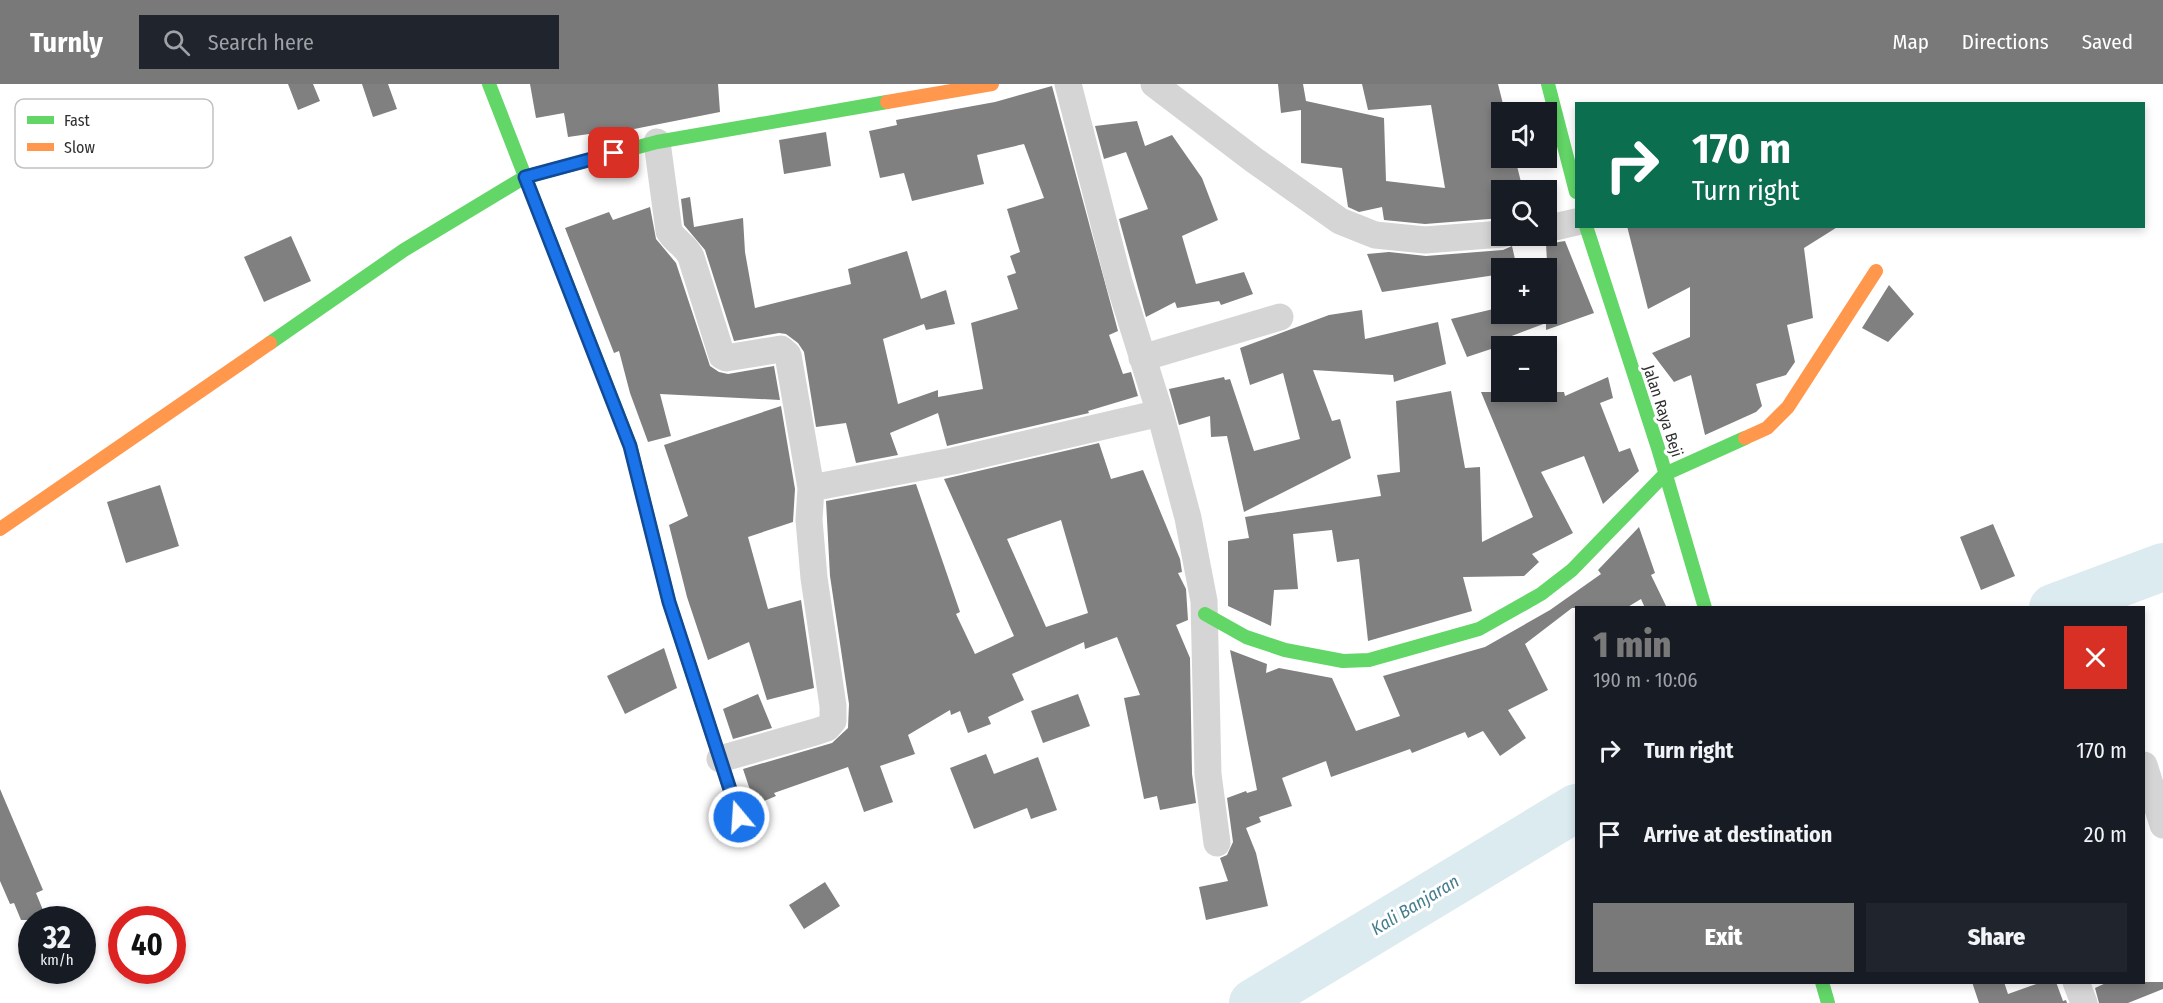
<!DOCTYPE html>
<html lang="en">
<head>
<meta charset="utf-8">
<style>
  body { margin:0; font-family:"Fira Sans Condensed",sans-serif; background:#20242c; color:#f1f3f6; height:100vh; display:flex; flex-direction:column; font-size:22px; white-space:nowrap }
  * { box-sizing:border-box; margin:0 }
  p { font-size:20px; color:#9ea1a6 }
  .icon { flex:none; width:33px; height:33px; fill:none; stroke:currentColor; stroke-width:2; stroke-linecap:round; stroke-linejoin:round }
  .map { position:relative; flex:1; overflow:hidden }
  .side { position:absolute; left:1575px; top:522px; width:570px; height:378px; display:flex; flex-direction:column; background:#171b24; border-radius:0px; box-shadow:0 3px 9px #0003 }
  .side>* { flex:none }
  .banner { position:absolute; left:1575px; top:18px; width:570px; height:126px; border-radius:0px; box-shadow:0 3px 9px #0003; background:#0b6e4f; color:#fff; overflow:hidden }
  .fabs { position:absolute; left:1491px; top:18px; display:grid; gap:12px }
  .fabs a { display:grid; place-items:center; width:66px; height:66px; border-radius:0px; background:#171b24; box-shadow:0 3px 9px #0003; font-size:30px }
  .speed { position:absolute; left:18px; top:822px; display:flex; gap:12px; font-size:30px; font-weight:700; text-align:center }
  .speed>* { display:grid; place-content:center; width:78px; height:78px; border-radius:50%; background:#171b24; box-shadow:0 3px 9px #0003; line-height:1 }
  .speed small { font-size:15px; font-weight:400 }
  .speed .limit { border:9px solid #d22; background:#fff; color:#111 }
  .pin { position:absolute; display:grid; place-items:center; width:51px; height:51px; color:#fff; margin:-26px; border-radius:12px; box-shadow:0 3px 9px #0006 }
  .me { position:absolute; width:66px; margin:-33px; rotate:342deg; stroke-linejoin:round; filter:drop-shadow(0 0 4px #0008) }
  .turn { display:flex; align-items:center; gap:21px; height:126px; padding:0 18px; font-size:27px }
  .turn .icon { width:78px; height:78px; stroke-width:2.5 }
  .turn b { display:block; font-size:42px; line-height:51px }
  .round { display:grid; place-items:center; flex:none; width:63px; height:63px; border-radius:0px; background:#20242c }
  .summary { display:flex; align-items:center; justify-content:space-between; height:102px; padding:0 18px }
  h1 { font-size:36px; font-weight:800; line-height:45px; color:#797979 }
  .button { display:flex; gap:12px; margin-top:auto; padding:12px 18px }
  .button a { flex:1; height:69px; border-radius:0px; background:#797979; color:#fff; font-size:24px; font-weight:800; line-height:69px; text-align:center }
  .button a+a { background:#20242c; color:#f1f3f6 }
  ul { padding:0; list-style:none }
  li { display:flex; align-items:center; gap:18px; height:84px; padding:0 18px }
  li div { flex:1 }
  li b { display:block; font-size:22px }
  li em { font-style:normal }
  header { display:flex; align-items:center; gap:36px; box-sizing:border-box; height:84px; padding:0 30px; background:#797979; color:#fff }
  header strong { font-size:28px }
  nav { display:flex; gap:33px; margin-inline-start:auto; font-size:21px }
  .search { width:420px; height:54px; background:#20242c; display:flex; align-items:center; gap:15px; box-sizing:border-box; padding:0 21px; border-radius:0px; color:#9ea1a6; font-size:22px }
  .map>svg:first-child { display:block }
</style>
</head>
<body>
<header>
<strong>Turnly</strong>
<div class="search"><svg class="icon" aria-label="search" viewBox="0 0 24 24"><circle cx="10" cy="10" r="6"/><path d="M15 15l6 6"/></svg>Search here</div>
<nav><a>Map</a><a>Directions</a><a>Saved</a></nav>
</header>
<div class="map">
<svg width="2163" height="919" viewBox="0 0 2163 919">
  <rect width="100%" height="100%" fill="#fff"/>
  <g fill="none" stroke-linecap="round" stroke-linejoin="round">
    <path stroke="#dbebf0" stroke-width="48" d="M2053 524 2163 483
      M1253 919 1576 724"/>
  </g>
  <path fill="#808080" fill-rule="evenodd" d="M288 0H313L320 17 298 26Z
    M362 0H388L397 25 373 33Z
    M530 0H718L720 28 624 47V45L568 53 564 29 536 34Z
    M1278 0H1303L1306 17 1384 34 1386 97 1445 104 1431 21 1368 26 1362 0H1498L1505 28H1502V74H1515L1523 106H1502V134L1425 140 1384 136 1382 123 1359 128 1348 123 1342 84 1301 79V26L1281 29Z
    M1052 2 1118 247 1109 251 1123 290 1131 288 1138 312 1088 327 1089 329 947 362 938 329 890 349 898 371 856 379 846 339 816 343 804 268 798 259 786 250 779 249 734 257 705 166 684 141 681 115 690 113 694 143 743 134 745 168 755 224 851 200 848 185 907 167 921 215 946 206 955 240 926 246 924 240 883 255 898 320 938 306V313L983 305 971 239 1018 225 1007 192 1016 189 1010 172 1020 168 1007 125 1044 114 1024 60 977 71 984 100 912 117 904 89 880 94 869 47 897 41 896 36 995 18Z
    M1137 37 1145 62 1172 51 1202 94 1218 136 1182 152 1196 200 1244 188 1253 210 1221 221 1219 217 1177 224 1175 218 1146 233 1119 135 1148 125 1126 68 1104 75 1095 42Z
    M826 48 831 82 784 90 779 56Z
    M650 123 656 155 676 179 710 282 719 288 728 290 774 282 780 316 660 310 671 352 648 358 630 309 619 267 614 269 565 144 609 128 613 136Z
    M1627 142H1839L1804 164 1813 234 1787 241 1795 278 1786 291 1756 300 1762 322 1756 328 1705 351 1691 291 1674 298 1652 269 1690 253V203L1648 225Z
    M291 152 311 197 264 218 244 173Z
    M1565 157 1594 229 1546 246V239L1496 258 1497 263 1467 273 1451 235 1502 223V230H1546V212H1549L1546 160Z
    M1512 162 1517 184H1502V190L1382 208 1367 170 1389 168 1426 172 1503 166Z
    M1889 201 1914 230 1888 258 1862 244Z
    M1362 226 1365 255 1438 238 1446 280 1394 298 1393 291 1313 286 1332 337 1340 335 1351 374 1244 428 1227 352 1211 353 1210 332 1179 341 1169 305 1224 293 1225 296 1230 295 1254 367 1300 355 1283 289 1250 301 1240 264 1329 231Z
    M1608 293 1613 314 1600 319 1619 368 1630 364 1639 387 1603 420 1584 372 1541 388 1573 449 1532 470 1539 478 1524 492 1463 493 1472 527 1368 557 1359 475 1337 478 1332 446 1293 450 1298 505 1274 506 1271 542 1228 522V457L1249 454 1245 433 1381 412 1377 391 1400 388 1396 317 1451 307 1465 384 1480 383 1482 458 1533 433 1481 308H1564L1565 312Z
    M781 322 795 405 793 438 748 453 768 525 801 516 814 604 767 616 749 558 708 576 687 513 669 441 688 432 664 361Z
    M1099 359 1111 395 1143 386 1180 475 1182 488 1178 489 1186 505 1188 536 1176 541 1190 574 1192 690 1196 719 1160 726 1157 712 1144 715 1124 614 1140 611 1117 553 1085 565 1084 558 1012 590 1024 616 988 633 991 640 968 649 960 627 951 631 950 626 908 651 915 670 880 682 893 718 864 728 848 683 774 709 776 712 755 721 743 685 832 659 848 644 849 620 830 492 826 417 916 400 960 528 956 530 975 570 1014 552 944 395ZM1061 436 1088 529 1046 543 1007 455Z
    M160 401 179 462 126 479 107 418Z
    M1993 440 2015 492 1981 506 1960 453Z
    M1639 443 1655 489 1651 491 1667 524H1645L1641 515 1626 524H1572L1525 560 1548 606 1508 626 1526 654 1500 672 1483 647 1468 654 1465 648 1412 669 1410 665 1331 693 1326 677 1282 694 1292 722 1259 733 1261 738 1246 744 1256 769 1268 822 1206 836 1199 803 1228 797 1220 774 1227 771 1233 758 1227 714 1246 707 1247 709 1257 706 1230 566 1267 580 1266 589 1279 584 1332 594 1356 647 1400 632 1383 592 1485 563 1550 526 1601 490 1598 486Z
    M664 564 677 604 625 630 607 592Z
    M758 610 772 644 733 655 723 625Z
    M1078 610 1090 642 1043 659 1031 627Z
    M986 670 994 690 1038 673 1057 726 1031 735 1027 724 974 745 950 684Z
    M0 705 43 806 36 809 47 836H21L14 819 10 820 0 797Z
    M825 798 840 822 804 845 789 821Z
    M1972 898H2004L2008 910 2042 898H2056L2063 917 2066 916 2067 919H1979Z
    M2108 898H2163V905L2128 919H2099L2095 904Z"/>
  <g fill="none" stroke-linecap="round" stroke-linejoin="round">
    <path stroke="#d5d5d5" stroke-width="27" d="M1068 0 1119 198 1160 329 1188 434 1204 517 1208 690 1217 759
      M1154 0 1254 76 1340 137 1375 151 1425 156 1502 150
      M657 58 669 147C675 158 686 161 691 173L722 272 726 274 781 265 788 271 811 404
      M1546 145 1576 138
      M1142 274 1280 233
      M720 675 815 648 827 644 833 637V622L814 494 809 436 811 404 953 377 1160 329
      M2144 681 2163 741
      M2076 898 2084 919"/>
    <path stroke="#63d668" stroke-width="14" d="M489 0 630 361 669 518 739 733
      M1548 0 1576 108
      M1586 142 1658 364 1705 524
      M270 259 404 166 525 93 657 58 887 18
      M1205 530 1246 553 1285 566 1343 577 1369 576 1479 545 1541 510 1572 486 1665 390 1745 354
      M1822 898 1828 919"/>
    <path stroke="#ff974d" stroke-width="14" d="M887 18 992 0
      M1745 354 1767 344 1788 323 1876 187
      M0 445 270 259"/>
  </g>
  <g fill="none" stroke-linecap="round" stroke-linejoin="round">
    <defs>
      <path id="route" d="M614 69 525 93 630 362 669 518 739 733"/>
    </defs>
    <use href="#route" stroke="#114b97" stroke-width="15"/>
    <use href="#route" stroke="#1a73e8" stroke-width="10"/>
  </g>
  <g text-anchor="middle" dominant-baseline="central" stroke-width="6" stroke-linejoin="round" paint-order="stroke">
    <g font-size="16" fill="#313131" stroke="#fff">
      <text transform="translate(1663 327) rotate(72)">Jalan Raya Beji</text>
    </g>
    <g font-size="18" font-style="italic" fill="#457d8e" stroke="#fff">
      <text transform="translate(1415 821) rotate(-31)">Kali Banjaran</text>
    </g>
  </g>
  <rect x="15" y="15" width="198" height="69" rx="9" fill="#fff" stroke="#c1c1c1" stroke-width="1.5"/>
  <rect x="27" y="32" width="27" height="8" fill="#63d668"/>
  <rect x="27" y="59" width="27" height="8" fill="#ff974d"/>
  <g font-size="16" fill="#313131">
    <text x="64" y="42">Fast</text>
    <text x="64" y="69">Slow</text>
  </g>
</svg>
<div class="fabs">
<a><svg class="icon" aria-label="sound" viewBox="0 0 24 24"><path d="M4 9h4l5-4v14l-5-4H4zM17 9q2 3 0 6"/></svg></a>
<a><svg class="icon" aria-label="search" viewBox="0 0 24 24"><circle cx="10" cy="10" r="6"/><path d="M15 15l6 6"/></svg></a>
<a>+</a>
<a>−</a>
</div>
<div class="speed"><div>32<small>km/h</small></div><div class="limit">40</div></div>
<div class="pin" style="left:614px;top:69px;background:#d93025"><svg class="icon" aria-label="arrive" viewBox="0 0 24 24"><path d="M6 21V4h12l-3 4 3 4H6"/></svg></div>
<svg class="me" style="left:739px;top:733px" viewBox="-20 -20 40 40"><circle r="17" fill="#1a73e8" stroke="#fff" stroke-width="3"/><path d="M0-11L8 9 0 5-8 9z" fill="#fff"/></svg>
<div class="banner">
<div class="turn"><svg class="icon" aria-label="right" viewBox="0 0 24 24"><path d="M7 20v-9h11M14 6l5 5-5 5"/></svg><div><b>170 m</b>Turn right</div></div>
</div>
<section class="side">
<div class="summary"><div><h1>1 min</h1><p>190 m · 10:06</p></div><a class="round" style="background:#d93025;color:#fff"><svg class="icon" aria-label="close" viewBox="0 0 24 24"><path d="M6 6l12 12M18 6L6 18"/></svg></a></div>
<ul>
<li><svg class="icon" aria-label="right" viewBox="0 0 24 24"><path d="M7 20v-9h11M14 6l5 5-5 5"/></svg><div><b>Turn right</b></div><em>170 m</em></li>
<li><svg class="icon" aria-label="arrive" viewBox="0 0 24 24"><path d="M6 21V4h12l-3 4 3 4H6"/></svg><div><b>Arrive at destination</b></div><em>20 m</em></li>
</ul>
<div class="button"><a>Exit</a><a>Share</a></div>
</section>
</div>
</body>
</html>
